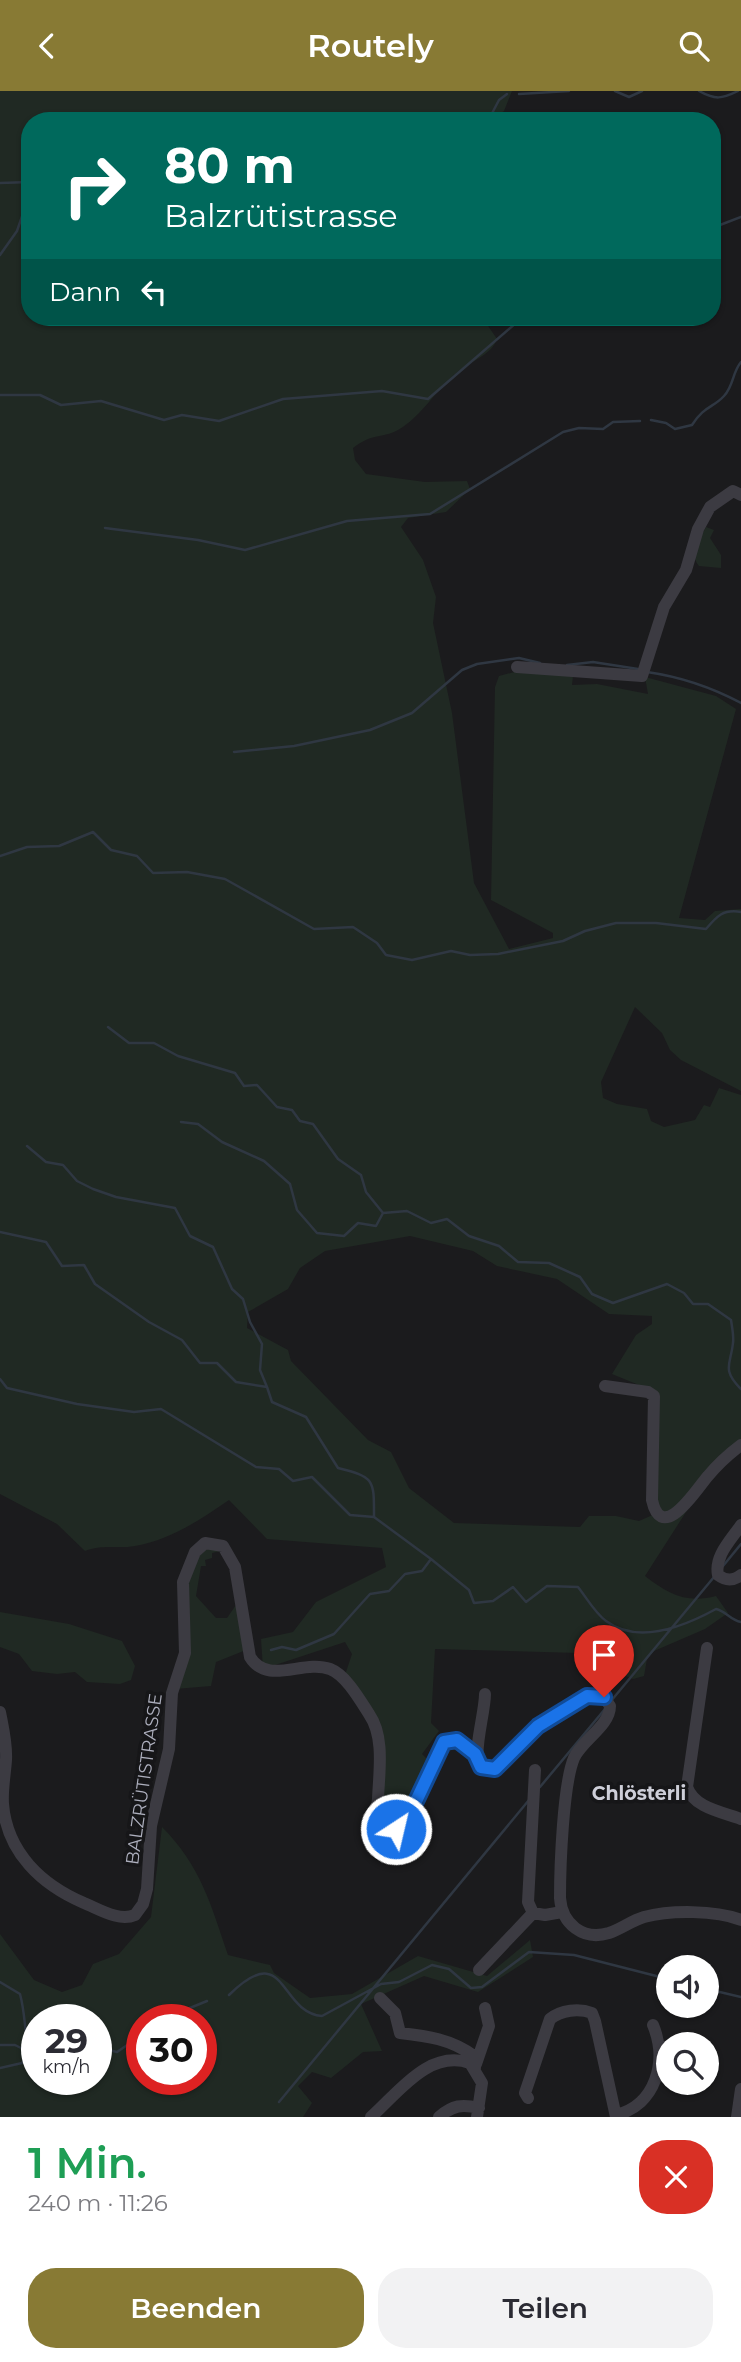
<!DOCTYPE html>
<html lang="de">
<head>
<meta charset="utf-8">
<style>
  body { margin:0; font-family:Montserrat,sans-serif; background:#f2f2f3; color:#2b2b33; height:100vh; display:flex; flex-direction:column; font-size:26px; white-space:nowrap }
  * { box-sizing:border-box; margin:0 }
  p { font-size:23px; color:#7c7c81 }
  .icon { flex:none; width:38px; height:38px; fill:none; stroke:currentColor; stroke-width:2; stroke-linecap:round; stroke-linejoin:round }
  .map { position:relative; height:2026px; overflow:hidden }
  .side { display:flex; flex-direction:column; background:#fff; flex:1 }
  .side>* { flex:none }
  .hud { position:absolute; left:21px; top:21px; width:700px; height:214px; border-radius:28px; box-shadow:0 2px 5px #0004; background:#00695c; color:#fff; overflow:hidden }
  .fabs { position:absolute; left:656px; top:1864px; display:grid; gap:14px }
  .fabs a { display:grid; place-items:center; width:63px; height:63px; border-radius:50%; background:#fff; box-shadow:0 2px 5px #0004; font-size:35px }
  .speed { position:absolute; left:21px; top:1913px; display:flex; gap:14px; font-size:35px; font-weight:700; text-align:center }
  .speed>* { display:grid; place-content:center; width:91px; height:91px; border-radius:50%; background:#fff; box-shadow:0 2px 5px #0004; line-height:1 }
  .speed small { font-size:18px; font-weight:400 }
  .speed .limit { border:10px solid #d22; background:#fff; color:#111 }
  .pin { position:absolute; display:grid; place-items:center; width:60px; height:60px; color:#fff; margin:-72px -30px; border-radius:50% 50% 50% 0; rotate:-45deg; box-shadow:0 0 7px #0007 }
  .pin .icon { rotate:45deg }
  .me { position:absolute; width:77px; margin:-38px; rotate:35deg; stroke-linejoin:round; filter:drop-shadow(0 0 5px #0008) }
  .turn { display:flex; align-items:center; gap:24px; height:147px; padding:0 28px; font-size:32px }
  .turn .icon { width:91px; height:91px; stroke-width:2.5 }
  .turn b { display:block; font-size:49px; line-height:60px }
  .then { display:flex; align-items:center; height:66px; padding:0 28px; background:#0003; gap:14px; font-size:26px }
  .round { display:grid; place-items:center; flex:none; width:74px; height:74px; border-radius:28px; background:#f2f2f3 }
  .overview { display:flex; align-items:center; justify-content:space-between; height:119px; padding:0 28px }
  h1 { font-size:42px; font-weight:600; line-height:52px; color:#1e9e55 }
  .action { display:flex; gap:14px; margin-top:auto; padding:14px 28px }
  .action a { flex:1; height:80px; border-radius:28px; background:#887a34; color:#fff; font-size:28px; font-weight:600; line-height:80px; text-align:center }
  .action a+a { background:#f2f2f3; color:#2b2b33 }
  header { display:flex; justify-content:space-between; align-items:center; height:91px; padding:0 28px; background:#887a34; color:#fff; font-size:32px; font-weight:600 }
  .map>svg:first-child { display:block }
</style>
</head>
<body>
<header><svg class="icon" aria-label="back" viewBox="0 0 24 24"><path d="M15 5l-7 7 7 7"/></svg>Routely<svg class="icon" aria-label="search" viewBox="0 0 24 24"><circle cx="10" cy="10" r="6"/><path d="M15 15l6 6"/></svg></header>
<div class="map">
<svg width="741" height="2026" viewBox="0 0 741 2026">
  <rect width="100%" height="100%" fill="#1b1b1d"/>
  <path fill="#202923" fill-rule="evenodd" d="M0 0H512L504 20 491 30H30V226H482L497 248C492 263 472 270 460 279 437 296 423 325 398 339 381 348 374 341 353 357L355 369 366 383 425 391 467 390 470 398 446 421 408 427 401 436 423 469 436 506 433 532 452 622 474 792 509 858 553 847V842L491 809 495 596 499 585 518 580 573 585 572 594 597 593 648 603 645 586 716 605 736 618 679 827 705 829 715 820 741 818V1000L681 969 670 959 662 942 635 916 601 991 603 1007 617 1013 647 1018 651 1030 664 1036 695 1029 704 1014 710 1016 719 997 741 1004V1351C717 1368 688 1416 669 1423L659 1421 654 1412 658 1305 651 1299 612 1283 636 1244 652 1233V1225L609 1223 557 1188 497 1175 473 1160 410 1145 325 1160 300 1177 288 1198 248 1221 247 1237 288 1259 291 1270 368 1349 391 1361 409 1397 454 1432 580 1436 589 1425H616L639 1430 655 1423 670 1427 695 1407 645 1485C668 1503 687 1513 716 1505L728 1522 705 1538 654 1560 647 1568 644 1585 633 1588 621 1583 613 1563 435 1558 431 1632 439 1640 422 1663 430 1671C422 1691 414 1727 392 1735L382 1731 379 1720V1633L344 1587 352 1563 345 1551 263 1578 261 1548 293 1541 316 1511 386 1476 382 1457 267 1448 229 1409C200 1429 170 1449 135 1455 118 1458 102 1453 85 1460L57 1433 0 1403Z
    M706 436 714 439 710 447 721 464V477L699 475C688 462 699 449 706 436Z
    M204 1455 224 1459 212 1462V1467L205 1469 206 1475H201L196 1505 216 1527H227L236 1514 246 1559 216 1571 211 1595 175 1598 181 1581 184 1497Z
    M0 1521 69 1533 122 1550 135 1575 131 1589 120 1593 87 1591 75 1581 57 1583 32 1580 19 1563 0 1556Z
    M162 1736C201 1775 211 1814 228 1864L270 1874 274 1882 310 1907 352 1903 418 1865 487 1885 530 1849 533 1866 478 1901 424 1885 361 1913 382 1960 363 1961 331 1987 312 1981 298 1995 312 2012 303 2026H0V1843L34 1889 62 1901 82 1894 93 1873 119 1863 151 1826ZM37 1928H96V1988H37ZM142 1928H201V1988H142Z"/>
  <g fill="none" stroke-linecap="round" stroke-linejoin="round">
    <path stroke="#2f3742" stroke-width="2.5" d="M615 0 629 6 642 0
      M699 0C715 9 722 8 738 0
      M519 3 569 0
      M488 30 499 9 507 3
      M0 92 30 91
      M712 142 720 134 741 126
      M0 164 17 140 30 102
      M0 304H40L61 314 101 310 164 329 182 324 219 330 283 308 382 300 428 308 523 226
      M651 329 666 332 675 338 692 334C704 315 713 317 724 305 734 294 732 282 741 271
      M105 437 198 449 245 459 347 430 430 423 563 341 579 337 603 338 613 331 640 330
      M567 574 593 571 638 578
      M647 581C682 586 711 596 741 612
      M234 661 294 655 370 639 412 622 462 579 477 573 519 567 540 572
      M0 765 27 756 59 755 93 741 111 759 137 765 153 782 187 781 225 788 314 838 353 836 377 852 386 864 412 869 451 860 470 864 498 863 563 850 585 840 616 832H656L706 838C717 825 723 818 741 821
      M108 936 129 952H154L178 965 235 982 244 995 257 994 277 1016 292 1019 300 1030 313 1033 338 1068 361 1084 366 1101 383 1122
      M181 1031 198 1033 222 1051 264 1070 290 1093 297 1119 317 1142 344 1145 358 1132 376 1135 383 1122
      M27 1055 46 1071 63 1074 77 1090 93 1098 116 1106 175 1117 190 1145 213 1156 232 1198 243 1208 250 1231 262 1253 260 1279 267 1296
      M383 1122 407 1120 431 1132 447 1128 469 1145 499 1155 518 1171 549 1172 580 1186 592 1203 613 1212 667 1193 684 1202 693 1213H708L731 1229C732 1236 734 1245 733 1252 731 1273 721 1278 741 1298
      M0 1141 46 1151 62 1175 84 1174 95 1193 149 1231 182 1249 200 1272H217L236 1291 267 1296 272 1311 306 1326 338 1377C375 1386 374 1389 374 1426
      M0 1288 7 1297 77 1313 134 1321 161 1318 256 1376 279 1378 293 1390 312 1386 350 1424 374 1426 431 1468 469 1499 474 1512 493 1510 513 1496 526 1511 547 1495 578 1496C586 1506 595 1522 606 1530 638 1554 685 1535 716 1518 726 1520 730 1529 741 1531
      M723 1475 741 1453
      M271 1559 282 1556 296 1559 334 1543 370 1503 389 1500 405 1483 422 1480 431 1468
      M611 1610 714 1486
      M540 1696 605 1618
      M0 1891 20 1903C26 1925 24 1945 31 1967L37 1968
      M707 1898 741 1906
      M229 1904C287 1847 278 1921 322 1925L381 1893 399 1891 432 1874 449 1878 471 1897 482 1896 529 1861 574 1864 668 1888
      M163 1928 207 1910
      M0 1954H15L29 1961 22 1972 0 1977
      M96 1956 117 1961 142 1944
      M279 2011 529 1709"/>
    <path stroke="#3c3b42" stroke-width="12" d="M517 576 642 585 664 516 686 479 698 438 710 416 733 400 741 404
      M605 1295 648 1301 654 1305 652 1409C662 1455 698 1396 708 1385 718 1373 729 1363 741 1354
      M741 1434C731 1449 714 1465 718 1484 726 1490 733 1490 741 1484
      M707 1557 687 1696C694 1717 722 1721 741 1728
      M485 1603C485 1621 473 1660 479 1673L487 1679 499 1677 538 1635 587 1605 604 1606 610 1615C610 1635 582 1649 574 1667 563 1693 560 1776 560 1807 562 1833 583 1850 609 1842 621 1838 631 1830 644 1826 670 1819 716 1819 741 1829
      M0 1621C3 1637 7 1653 6 1669 5 1684 2 1698 3 1713 7 1762 42 1794 84 1812 99 1818 119 1831 135 1824L143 1813 147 1798 151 1735 169 1658 172 1602 185 1562 183 1491 195 1461 205 1452 223 1455 235 1476 250 1566C268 1595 303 1568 330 1578 346 1584 360 1609 369 1623 385 1646 379 1681 378 1708 377 1714 376 1723 378 1729 381 1734 386 1737 391 1739L403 1733 444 1651 457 1649 475 1663
      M535 1679 528 1811 533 1822 545 1824 562 1821
      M479 1879 533 1822
      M380 1907 395 1922 400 1942C427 1945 451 1948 474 1965L475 1977
      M476 1973 489 1935 485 1917
      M528 2007 525 2002 550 1928C561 1919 579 1917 592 1922L595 1930 616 2026
      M616 2024C656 2014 668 1970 653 1934
      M371 2026C399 2001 429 1958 470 1972L482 1992 477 2026
      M439 2026C453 2014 462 2013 479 2017
      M737 2026 741 1998"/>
  </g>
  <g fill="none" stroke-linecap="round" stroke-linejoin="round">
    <defs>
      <path id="route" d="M396 1738 410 1723 444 1651 457 1649 475 1663 481 1676 495 1678 538 1635 587 1605 604 1606"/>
    </defs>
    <use href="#route" stroke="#114b97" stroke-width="18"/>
    <use href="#route" stroke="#1a73e8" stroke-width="12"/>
  </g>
  <g text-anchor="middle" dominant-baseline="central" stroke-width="7" stroke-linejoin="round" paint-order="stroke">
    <g font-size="18" fill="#adafbd" stroke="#161618">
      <text transform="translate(144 1688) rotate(-82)">BALZRÜTISTRASSE</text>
    </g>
    <g font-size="19" font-weight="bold" fill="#cecfd9" stroke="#161618">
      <text x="639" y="1702">Chlösterli</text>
    </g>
  </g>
</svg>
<div class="fabs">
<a><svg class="icon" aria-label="sound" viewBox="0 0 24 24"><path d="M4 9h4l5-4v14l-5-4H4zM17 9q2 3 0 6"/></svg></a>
<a><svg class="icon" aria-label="search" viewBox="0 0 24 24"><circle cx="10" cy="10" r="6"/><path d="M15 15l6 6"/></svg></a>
</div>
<div class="speed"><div>29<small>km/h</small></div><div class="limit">30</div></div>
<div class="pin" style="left:604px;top:1606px;background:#d93025"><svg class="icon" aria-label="arrive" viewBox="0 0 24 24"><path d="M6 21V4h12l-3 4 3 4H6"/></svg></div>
<svg class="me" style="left:396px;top:1738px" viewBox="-20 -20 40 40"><circle r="17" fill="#1a73e8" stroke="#fff" stroke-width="3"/><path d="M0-11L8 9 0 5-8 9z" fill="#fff"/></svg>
<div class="hud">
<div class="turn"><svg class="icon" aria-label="right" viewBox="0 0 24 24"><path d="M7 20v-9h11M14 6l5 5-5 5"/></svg><div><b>80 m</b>Balzrütistrasse</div></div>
<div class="then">Dann<svg class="icon" aria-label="left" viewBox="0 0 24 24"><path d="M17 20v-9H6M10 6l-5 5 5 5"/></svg></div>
</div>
</div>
<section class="side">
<div class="overview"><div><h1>1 Min.</h1><p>240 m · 11:26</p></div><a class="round" style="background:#d93025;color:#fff"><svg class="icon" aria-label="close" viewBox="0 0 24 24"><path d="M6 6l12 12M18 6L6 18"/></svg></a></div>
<div class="action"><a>Beenden</a><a>Teilen</a></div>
</section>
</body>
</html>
